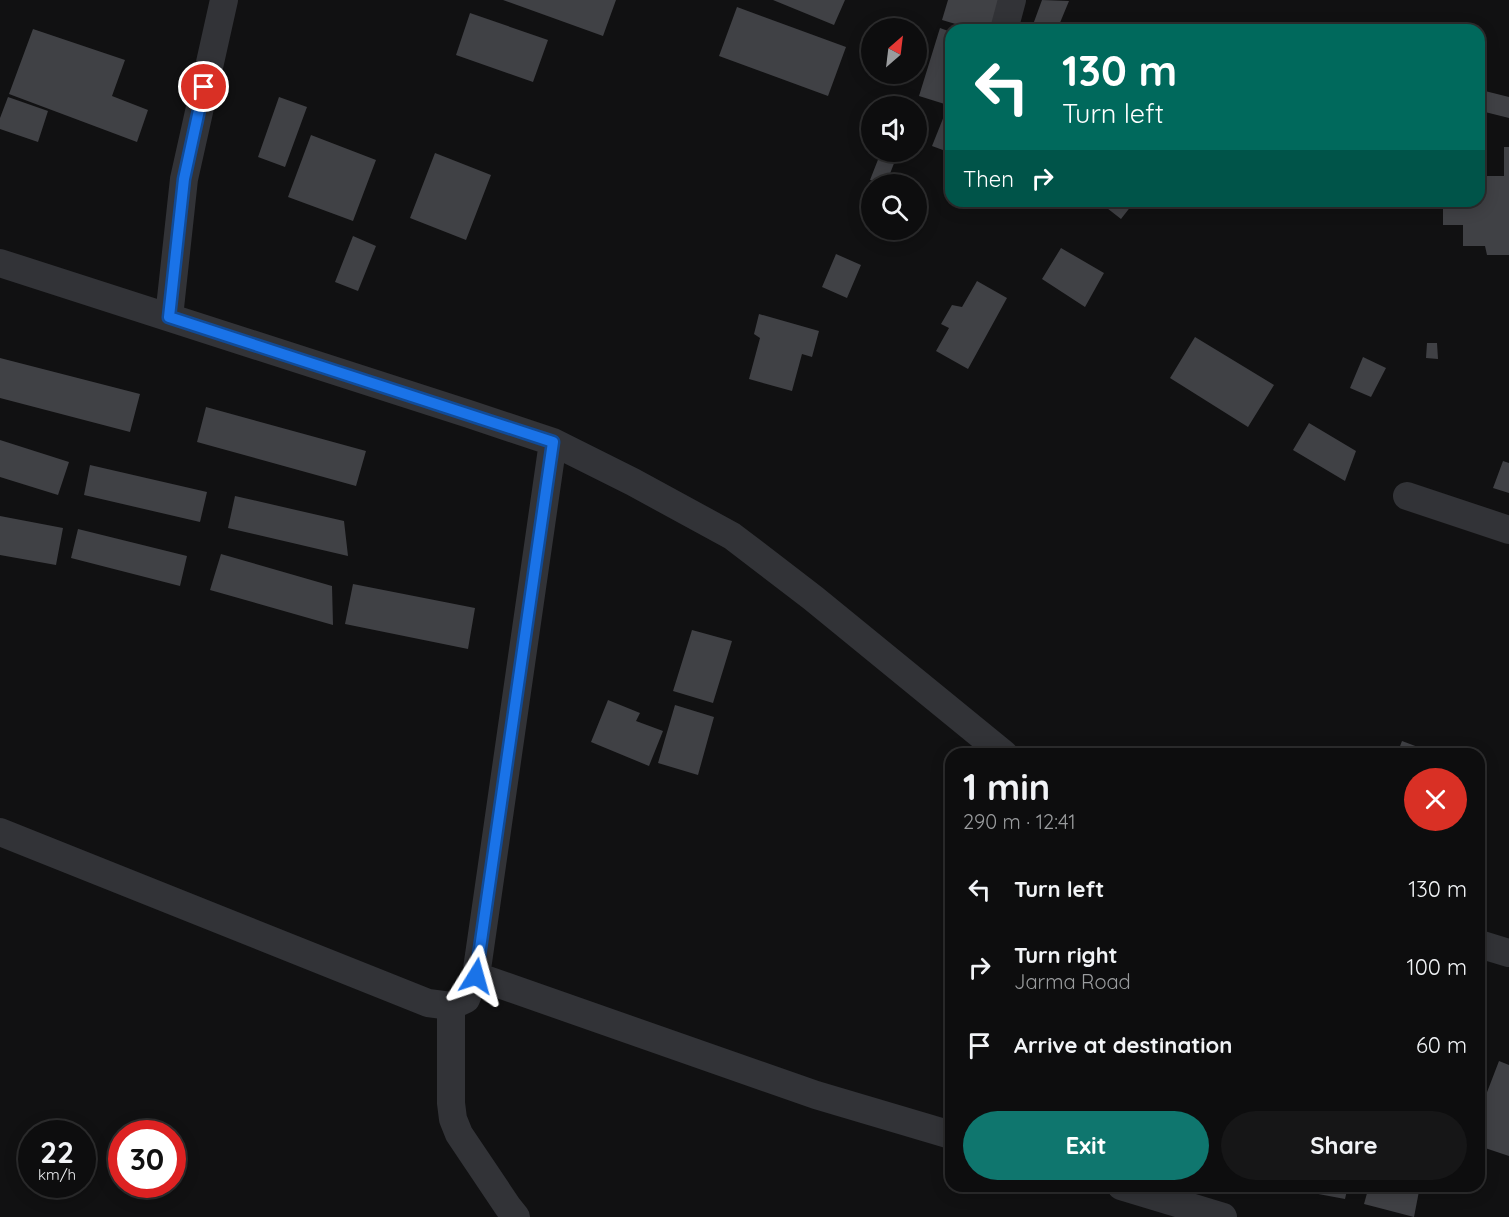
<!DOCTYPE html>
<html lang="en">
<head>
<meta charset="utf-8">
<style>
  body { margin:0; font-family:Quicksand,sans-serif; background:#161617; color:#f1f3f6; height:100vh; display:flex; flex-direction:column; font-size:22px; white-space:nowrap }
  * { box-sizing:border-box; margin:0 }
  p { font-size:20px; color:#9a9c9e }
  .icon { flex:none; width:33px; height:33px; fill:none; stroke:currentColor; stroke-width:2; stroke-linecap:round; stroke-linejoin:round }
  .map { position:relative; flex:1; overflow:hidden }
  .panel { position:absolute; left:945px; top:748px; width:540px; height:444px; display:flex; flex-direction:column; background:#0d0d0e; border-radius:18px; box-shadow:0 3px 15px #0003,0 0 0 2px #2d2d2e }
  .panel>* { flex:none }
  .banner { position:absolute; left:945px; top:24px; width:540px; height:183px; border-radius:18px; box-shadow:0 3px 15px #0003,0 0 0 2px #2d2d2e; background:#00695c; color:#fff; overflow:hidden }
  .needle { width:39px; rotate:28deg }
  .fabs { position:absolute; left:861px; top:18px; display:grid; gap:12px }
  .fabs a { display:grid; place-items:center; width:66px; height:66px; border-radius:50%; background:#0d0d0e; box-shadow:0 3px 15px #0003,0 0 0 2px #2d2d2e; font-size:30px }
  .speed { position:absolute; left:18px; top:1120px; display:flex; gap:12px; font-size:30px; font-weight:700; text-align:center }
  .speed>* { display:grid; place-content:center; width:78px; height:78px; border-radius:50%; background:#0d0d0e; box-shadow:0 3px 15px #0003,0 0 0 2px #2d2d2e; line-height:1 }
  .speed small { font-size:15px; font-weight:400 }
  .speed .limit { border:9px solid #d22; background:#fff; color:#111 }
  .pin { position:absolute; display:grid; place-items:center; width:51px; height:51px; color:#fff; margin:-26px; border:3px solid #fff; border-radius:50%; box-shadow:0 2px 6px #0007 }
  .me { position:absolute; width:66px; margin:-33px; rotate:8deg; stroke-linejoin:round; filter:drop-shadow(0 0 4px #0008) }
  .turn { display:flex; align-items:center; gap:21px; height:126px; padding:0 18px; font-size:27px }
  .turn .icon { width:78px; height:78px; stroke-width:2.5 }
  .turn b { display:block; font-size:42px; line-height:51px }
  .then { display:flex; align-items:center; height:57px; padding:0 18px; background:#0003; gap:12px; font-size:22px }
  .round { display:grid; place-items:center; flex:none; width:63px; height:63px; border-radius:32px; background:#161617 }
  .headline { display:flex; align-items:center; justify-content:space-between; height:102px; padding:0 18px }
  h1 { font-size:36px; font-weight:700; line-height:45px }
  .primary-button { display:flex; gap:12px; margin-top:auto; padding:12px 18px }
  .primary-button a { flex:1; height:69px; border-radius:36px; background:#0f766e; color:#fff; font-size:24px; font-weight:700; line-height:69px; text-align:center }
  .primary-button a+a { background:#161617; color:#f1f3f6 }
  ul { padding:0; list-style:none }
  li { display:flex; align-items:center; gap:18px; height:78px; padding:0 18px }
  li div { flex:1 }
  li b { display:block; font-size:22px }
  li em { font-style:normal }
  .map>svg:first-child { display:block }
</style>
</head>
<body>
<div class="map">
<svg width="1509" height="1217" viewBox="0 0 1509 1217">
  <rect width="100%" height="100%" fill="#111112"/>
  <path fill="#404145" d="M503 0H616L603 36Z
    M773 0H845L834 25Z
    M948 0H1003L994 30H976L942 20Z
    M1042 0 1069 1 1057 30H1031Z
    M737 7 846 47 828 96 719 56Z
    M470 13 548 40 533 82 456 55Z
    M940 28 951 32V106L919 96Z
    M33 29 125 60 112 96 148 110 137 142 9 94Z
    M1485 91 1509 97V118L1481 111Z
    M8 97 48 111 38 142 0 129V118Z
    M279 97 307 107 285 167 258 157Z
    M944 116 951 119V153L932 146Z
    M311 135 376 160 353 221 288 197Z
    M1504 147H1509V255H1487L1485 246H1463V225H1443V201H1479V176H1504Z
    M881 152 898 153 886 184 870 180Z
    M435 153 491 175 466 240 410 218Z
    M1098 201H1135L1121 219Z
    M353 236 376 246 358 291 335 282Z
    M1061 248 1104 273 1085 307 1042 279Z
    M836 254 861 265 847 298 822 287Z
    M977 281 1007 298 968 369 936 351 949 328 941 324 952 305 962 307Z
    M759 314 819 331 812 357 802 354 792 391 749 379 760 338 754 334Z
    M1195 337 1274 385 1248 427 1170 378Z
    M1427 343H1437L1438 359 1426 358Z
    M1363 357 1386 368 1371 397 1350 388Z
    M0 358 140 394 130 432 0 398Z
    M206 407 366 451 356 486 197 442Z
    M1309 423 1356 451 1345 481 1293 450Z
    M0 440 69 462 58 495 0 477Z
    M1503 461 1509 463V493L1493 488Z
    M90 465 207 492 200 522 84 495Z
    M235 496 344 521 348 556 228 528Z
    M0 516 63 528 56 565 0 555Z
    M78 529 187 556 180 586 71 558Z
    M221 554 332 586 333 625 210 590Z
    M353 584 475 608 468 649 345 624Z
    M692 630 732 641 713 703 673 691Z
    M608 700 640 713 636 721 663 731 649 766 591 742Z
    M675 705 714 717 698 775 658 763Z
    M1402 741 1426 750 1424 754H1397Z
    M1499 1061 1509 1065V1156L1479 1146V1113Z
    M1298 1186H1348L1345 1199 1297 1190Z
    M1369 1186H1420L1414 1217 1364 1204Z"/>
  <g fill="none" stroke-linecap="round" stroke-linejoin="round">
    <path stroke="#323337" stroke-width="28" d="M1004 30 1012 0
      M0 263 469 414 553 442 633 482 732 536 813 598 1004 754
      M169 317 184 179 224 0
      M1407 496 1509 530
      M0 832 428 1003 451 1006 466 999 476 976 553 442
      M1479 944 1509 953
      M476 976 816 1095 951 1135
      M451 1006V1103L453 1119 459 1134 508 1207 516 1217
      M1121 1186 1223 1217"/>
  </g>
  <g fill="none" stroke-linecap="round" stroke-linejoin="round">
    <defs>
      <path id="route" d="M204 87 184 179 169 317 553 442 476 976"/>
    </defs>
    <use href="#route" stroke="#114b97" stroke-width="15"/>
    <use href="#route" stroke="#1a73e8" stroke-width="10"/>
  </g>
</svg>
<div class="fabs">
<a><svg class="needle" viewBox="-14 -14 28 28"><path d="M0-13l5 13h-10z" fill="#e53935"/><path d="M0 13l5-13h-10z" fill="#9a9c9e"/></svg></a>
<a><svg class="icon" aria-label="sound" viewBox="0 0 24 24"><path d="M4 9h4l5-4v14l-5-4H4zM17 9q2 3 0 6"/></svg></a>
<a><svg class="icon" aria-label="search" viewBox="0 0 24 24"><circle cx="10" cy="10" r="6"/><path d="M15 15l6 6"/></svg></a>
</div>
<div class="speed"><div>22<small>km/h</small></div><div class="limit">30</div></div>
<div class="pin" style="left:204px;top:87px;background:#d93025"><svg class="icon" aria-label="arrive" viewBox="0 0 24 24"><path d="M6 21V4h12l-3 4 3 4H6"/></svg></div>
<svg class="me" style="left:476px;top:976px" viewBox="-20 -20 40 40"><path d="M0-17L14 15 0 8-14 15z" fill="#1a73e8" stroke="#fff" stroke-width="4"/></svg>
<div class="banner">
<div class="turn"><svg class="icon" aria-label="left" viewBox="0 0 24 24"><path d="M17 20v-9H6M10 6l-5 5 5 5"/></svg><div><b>130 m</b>Turn left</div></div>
<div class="then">Then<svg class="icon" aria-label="right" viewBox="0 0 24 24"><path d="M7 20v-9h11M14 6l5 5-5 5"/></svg></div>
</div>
<section class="panel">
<div class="headline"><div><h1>1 min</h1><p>290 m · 12:41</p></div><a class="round" style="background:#d93025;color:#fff"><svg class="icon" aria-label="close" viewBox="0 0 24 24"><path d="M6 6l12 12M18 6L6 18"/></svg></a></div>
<ul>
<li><svg class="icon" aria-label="left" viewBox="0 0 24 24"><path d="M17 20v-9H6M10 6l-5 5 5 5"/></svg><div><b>Turn left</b></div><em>130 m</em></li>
<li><svg class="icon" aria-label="right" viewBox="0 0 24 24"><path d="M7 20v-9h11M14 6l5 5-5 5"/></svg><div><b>Turn right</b><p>Jarma Road</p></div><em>100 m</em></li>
<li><svg class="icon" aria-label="arrive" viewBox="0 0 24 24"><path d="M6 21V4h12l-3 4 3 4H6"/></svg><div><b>Arrive at destination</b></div><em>60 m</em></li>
</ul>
<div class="primary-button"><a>Exit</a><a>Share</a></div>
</section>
</div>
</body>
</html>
